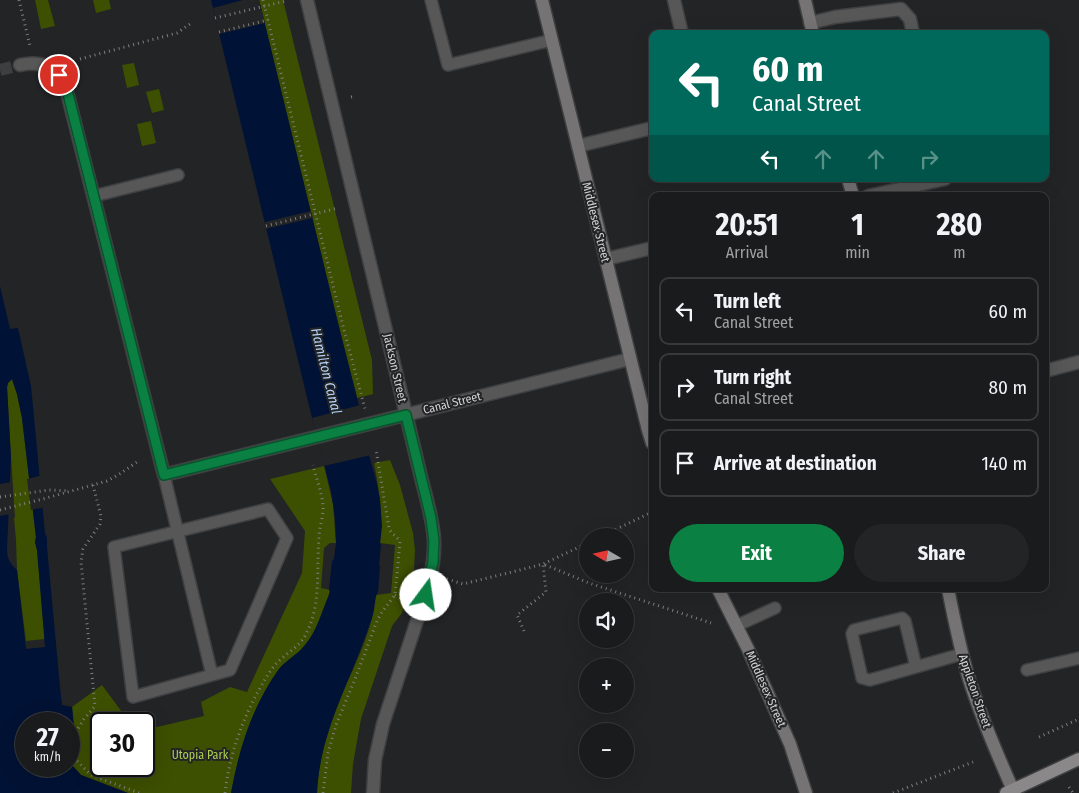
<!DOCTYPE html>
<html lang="en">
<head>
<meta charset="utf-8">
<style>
  body { margin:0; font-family:"Fira Sans Condensed",sans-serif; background:#232425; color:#f1f3f6; height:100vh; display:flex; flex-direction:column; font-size:19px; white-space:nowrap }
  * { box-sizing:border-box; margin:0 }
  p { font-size:16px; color:#9fa1a3 }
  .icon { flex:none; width:28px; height:28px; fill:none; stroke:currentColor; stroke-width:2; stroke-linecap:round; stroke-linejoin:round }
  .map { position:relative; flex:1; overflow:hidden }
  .panel { position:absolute; left:649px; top:192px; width:400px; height:400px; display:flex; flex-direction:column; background:#1a1b1c; border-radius:10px; box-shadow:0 5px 20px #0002,0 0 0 1px #38393b }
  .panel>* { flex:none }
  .hud { position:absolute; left:649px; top:30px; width:400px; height:152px; border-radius:10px; box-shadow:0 5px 20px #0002,0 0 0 1px #38393b; background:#00695c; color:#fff; overflow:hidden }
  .needle { width:32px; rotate:279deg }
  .fabs { position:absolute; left:579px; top:528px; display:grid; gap:10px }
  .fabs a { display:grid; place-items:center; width:55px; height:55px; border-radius:50%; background:#1a1b1c; box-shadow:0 5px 20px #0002,0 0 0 1px #38393b; font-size:25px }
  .speed { position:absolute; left:15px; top:712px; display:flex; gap:10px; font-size:25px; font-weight:700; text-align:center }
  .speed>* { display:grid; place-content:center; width:65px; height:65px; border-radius:50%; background:#1a1b1c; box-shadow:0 5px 20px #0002,0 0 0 1px #38393b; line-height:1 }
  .speed small { font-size:12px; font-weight:400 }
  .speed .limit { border:2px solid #111; border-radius:8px; background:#fff; color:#111 }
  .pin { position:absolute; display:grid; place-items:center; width:42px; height:42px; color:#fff; margin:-21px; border:2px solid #fff; border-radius:50%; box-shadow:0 1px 5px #0007 }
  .me { position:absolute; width:55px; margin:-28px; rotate:14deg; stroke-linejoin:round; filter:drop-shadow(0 0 4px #0008) }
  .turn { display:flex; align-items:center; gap:18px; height:105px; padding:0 20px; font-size:22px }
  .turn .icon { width:65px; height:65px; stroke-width:2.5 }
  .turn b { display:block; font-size:35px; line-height:42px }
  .lanes { display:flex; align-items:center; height:48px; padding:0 20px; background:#0003; justify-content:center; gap:25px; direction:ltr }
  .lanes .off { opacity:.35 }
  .eta { display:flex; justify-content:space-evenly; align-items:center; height:85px; text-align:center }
  .eta b { font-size:30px; font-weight:700; line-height:35px }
  .primary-button { display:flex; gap:10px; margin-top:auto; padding:10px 20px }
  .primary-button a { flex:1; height:58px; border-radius:30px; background:#0b8043; color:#fff; font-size:20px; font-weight:700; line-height:58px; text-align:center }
  .primary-button a+a { background:#232425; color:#f1f3f6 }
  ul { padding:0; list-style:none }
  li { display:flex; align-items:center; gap:15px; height:68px; margin:0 10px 8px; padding:0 10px; border:2px solid #38393b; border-radius:10px }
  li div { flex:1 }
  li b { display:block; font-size:19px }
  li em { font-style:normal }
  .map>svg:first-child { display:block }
</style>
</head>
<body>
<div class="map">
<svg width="1079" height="793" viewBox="0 0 1079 793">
  <rect width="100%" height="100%" fill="#232426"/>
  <path fill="#3d4f00" d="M35 0H48L55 26 41 29Z
    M93 0H109L111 9 96 13Z
    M259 0H283L372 360 373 394 357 398 340 331Z
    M134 63 139 85 127 88 122 65Z
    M159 89 164 110 152 113 146 92Z
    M151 121 156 143 142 146 137 124Z
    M12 379 17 394 22 418 36 537 35 542 37 550 45 639 26 641 17 570 16 540 14 518 15 517 11 458 7 387 8 383Z
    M390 460 400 485 413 533 415 550 414 570 402 613 392 626 361 719 353 764 351 793H317C318 766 326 736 335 711 350 673 372 636 376 595L391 593 395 545 380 543C383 516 379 489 374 463Z
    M324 466 333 504 336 543H330L324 548 321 588 330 590C325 608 315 636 302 649 295 656 286 661 279 669 275 674 273 680 269 685 249 719 238 755 231 793H128L81 775 72 765 69 756V744L74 727 72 707 102 685 125 716 129 724H101V766H144V730L204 716 201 702 230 687 247 692 302 573 305 531 270 479Z"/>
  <path fill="#001235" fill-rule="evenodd" d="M211 0H259L340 331 364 425 369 455 377 484 380 499 382 526 380 543 381 544 379 565 380 566 378 592C374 598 375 607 373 614 372 619 370 624 368 629 350 682 319 735 317 793H231C239 749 252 706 279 669 286 660 297 655 304 646 317 632 321 612 329 595L330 591 329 590 332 561 334 559 336 543 335 518 331 491 312 418Z
    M0 286 10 329 18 328 31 386 45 533 47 538V547L60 687 62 705 72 707 74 727 69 744V724H26V766H69V756L72 765 81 775 128 793H0ZM12 379 17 394 22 418 36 537 35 542 37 550 45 647 26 649 17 570C10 564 7 558 7 549L11 458 7 387 8 383Z"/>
  <path fill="#232426" d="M243 0H259L265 23 219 34 213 8Z
    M311 211 313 218 266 229 265 222Z
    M360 405 371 455 324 466 312 418Z
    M43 475 46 507 31 510 27 479Z
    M12 482 11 514 0 516V484Z"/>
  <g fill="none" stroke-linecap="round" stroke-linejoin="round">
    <path stroke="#3d3e40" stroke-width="12" stroke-dasharray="12 6" stroke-linecap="butt" d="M0 70 20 65"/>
    <defs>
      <path id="lane" d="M431 0 448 65 552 40
        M94 196 178 175
        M164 475 212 675
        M268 509 287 538 230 670 133 697 114 547Z
        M736 626 775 608
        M916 667 905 621 902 618 854 630 852 634 862 678 870 680 962 654
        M1027 670 1079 658"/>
      <path id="street" d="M307 0 421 477C426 498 433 519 434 540 435 555 432 570 429 584L383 724 375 760 373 793
        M674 0 682 34
        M810 23 835 17 901 9 910 19 913 34
        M20 65C42 60 57 67 66 88L164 475 630 359
        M578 146 652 128
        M868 196 945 179
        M606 259 652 248
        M1045 371 1079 362"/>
      <path id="secondary" d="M542 0 648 430 652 443
        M805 0 813 34
        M848 179 853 196
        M718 589 748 649 790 744 806 793
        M948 589C954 619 960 649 969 679 981 717 997 754 1013 790"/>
      <path id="primary" d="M1006 793 1079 759"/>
    </defs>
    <use href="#lane" stroke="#3f4042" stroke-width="14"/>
    <use href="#street" stroke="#3f4042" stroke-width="15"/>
    <use href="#secondary" stroke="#3f4042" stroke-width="15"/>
    <use href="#primary" stroke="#3f4042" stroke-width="15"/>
    <path stroke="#7e7f81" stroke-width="3" stroke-dasharray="1 4" stroke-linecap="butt" d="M19 0 30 46
      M263 0 344 330 365 409
      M215 18 286 1
      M219 32 268 20
      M80 59 177 33 190 24
      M351 97 355 96
      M266 226 338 208
      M93 485 101 516 100 524 83 549 81 562 95 706 84 719 76 732 74 748 77 761 91 775 139 793
      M0 497 49 490 69 491
      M0 510 50 497 107 481 118 475 140 460
      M602 536 652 512
      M447 579 463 584 520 570 543 564 588 543
      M395 595 406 603
      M524 631 517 615 546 592 543 564 589 583 711 623
      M1039 737 1079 719
      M1069 787 1073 793
      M225 793C229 758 240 726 256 695 262 685 267 675 274 666 284 654 299 648 306 634 323 602 315 563 320 528 321 521 324 513 323 506 322 492 316 478 313 465
      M323 793 328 753 336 725 355 679 377 621 382 612 395 595 400 542C397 536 391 534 389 528L376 450
      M893 793 973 762"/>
    <use href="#lane" stroke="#585757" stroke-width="11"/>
    <use href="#street" stroke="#585757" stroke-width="12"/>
    <use href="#secondary" stroke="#757373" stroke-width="12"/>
    <use href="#primary" stroke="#8b8889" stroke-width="12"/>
  </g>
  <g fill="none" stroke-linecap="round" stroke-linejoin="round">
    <defs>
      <path id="route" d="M59 75 64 83 68 94 164 475 406 415 431 518 434 541 433 562 426 595"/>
    </defs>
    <use href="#route" stroke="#07532c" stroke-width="12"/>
    <use href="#route" stroke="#0b8043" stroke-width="9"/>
  </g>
  <g text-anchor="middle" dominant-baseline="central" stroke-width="4" stroke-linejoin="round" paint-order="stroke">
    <g font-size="12" fill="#d3d3d5" stroke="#232426">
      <text transform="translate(596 222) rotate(76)">Middlesex Street</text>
      <text transform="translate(395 368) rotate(77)">Jackson Street</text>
      <text transform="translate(452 403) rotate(-14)">Canal Street</text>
      <text transform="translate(766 689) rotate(66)">Middlesex Street</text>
      <text transform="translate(975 691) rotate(71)">Appleton Street</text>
    </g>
    <g font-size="12" fill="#adcf51" stroke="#232426">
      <text x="200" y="755">Utopia Park</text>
    </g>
    <g font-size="14" font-style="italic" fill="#b3d0f7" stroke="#232426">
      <text transform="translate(326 371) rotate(76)">Hamilton Canal</text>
    </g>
  </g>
</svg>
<div class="fabs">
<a><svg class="needle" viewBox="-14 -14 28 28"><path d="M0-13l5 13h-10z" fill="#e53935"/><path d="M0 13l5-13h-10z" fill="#9fa1a3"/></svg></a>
<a><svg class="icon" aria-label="sound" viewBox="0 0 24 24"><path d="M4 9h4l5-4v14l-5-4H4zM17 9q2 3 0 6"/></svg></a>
<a>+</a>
<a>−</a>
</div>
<div class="speed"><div>27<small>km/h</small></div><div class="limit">30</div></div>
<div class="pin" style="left:59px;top:75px;background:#d93025"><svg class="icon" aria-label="arrive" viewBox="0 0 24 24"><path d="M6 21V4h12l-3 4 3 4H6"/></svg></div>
<svg class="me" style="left:426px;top:595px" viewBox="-20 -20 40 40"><circle r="19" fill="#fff"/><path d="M0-13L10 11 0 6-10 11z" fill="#0b8043"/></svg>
<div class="hud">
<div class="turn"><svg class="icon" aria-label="left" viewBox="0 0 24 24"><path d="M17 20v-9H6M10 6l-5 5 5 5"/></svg><div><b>60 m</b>Canal Street</div></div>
<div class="lanes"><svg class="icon" aria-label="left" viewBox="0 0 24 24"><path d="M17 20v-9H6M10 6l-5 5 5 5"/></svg><svg class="icon off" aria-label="ahead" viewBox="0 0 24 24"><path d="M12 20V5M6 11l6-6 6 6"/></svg><svg class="icon off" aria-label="ahead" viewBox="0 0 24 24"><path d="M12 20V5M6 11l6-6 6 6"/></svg><svg class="icon off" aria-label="right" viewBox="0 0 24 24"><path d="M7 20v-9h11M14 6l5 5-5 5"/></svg></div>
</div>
<section class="panel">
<div class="eta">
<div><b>20:51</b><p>Arrival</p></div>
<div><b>1</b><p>min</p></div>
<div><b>280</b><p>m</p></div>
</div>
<ul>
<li><svg class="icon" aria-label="left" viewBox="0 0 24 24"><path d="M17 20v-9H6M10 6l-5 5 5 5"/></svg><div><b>Turn left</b><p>Canal Street</p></div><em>60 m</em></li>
<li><svg class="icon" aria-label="right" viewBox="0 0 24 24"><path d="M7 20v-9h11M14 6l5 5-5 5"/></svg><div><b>Turn right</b><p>Canal Street</p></div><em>80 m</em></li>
<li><svg class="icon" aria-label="arrive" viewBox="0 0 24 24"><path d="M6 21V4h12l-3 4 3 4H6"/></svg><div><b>Arrive at destination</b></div><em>140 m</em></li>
</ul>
<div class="primary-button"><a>Exit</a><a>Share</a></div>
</section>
</div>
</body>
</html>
